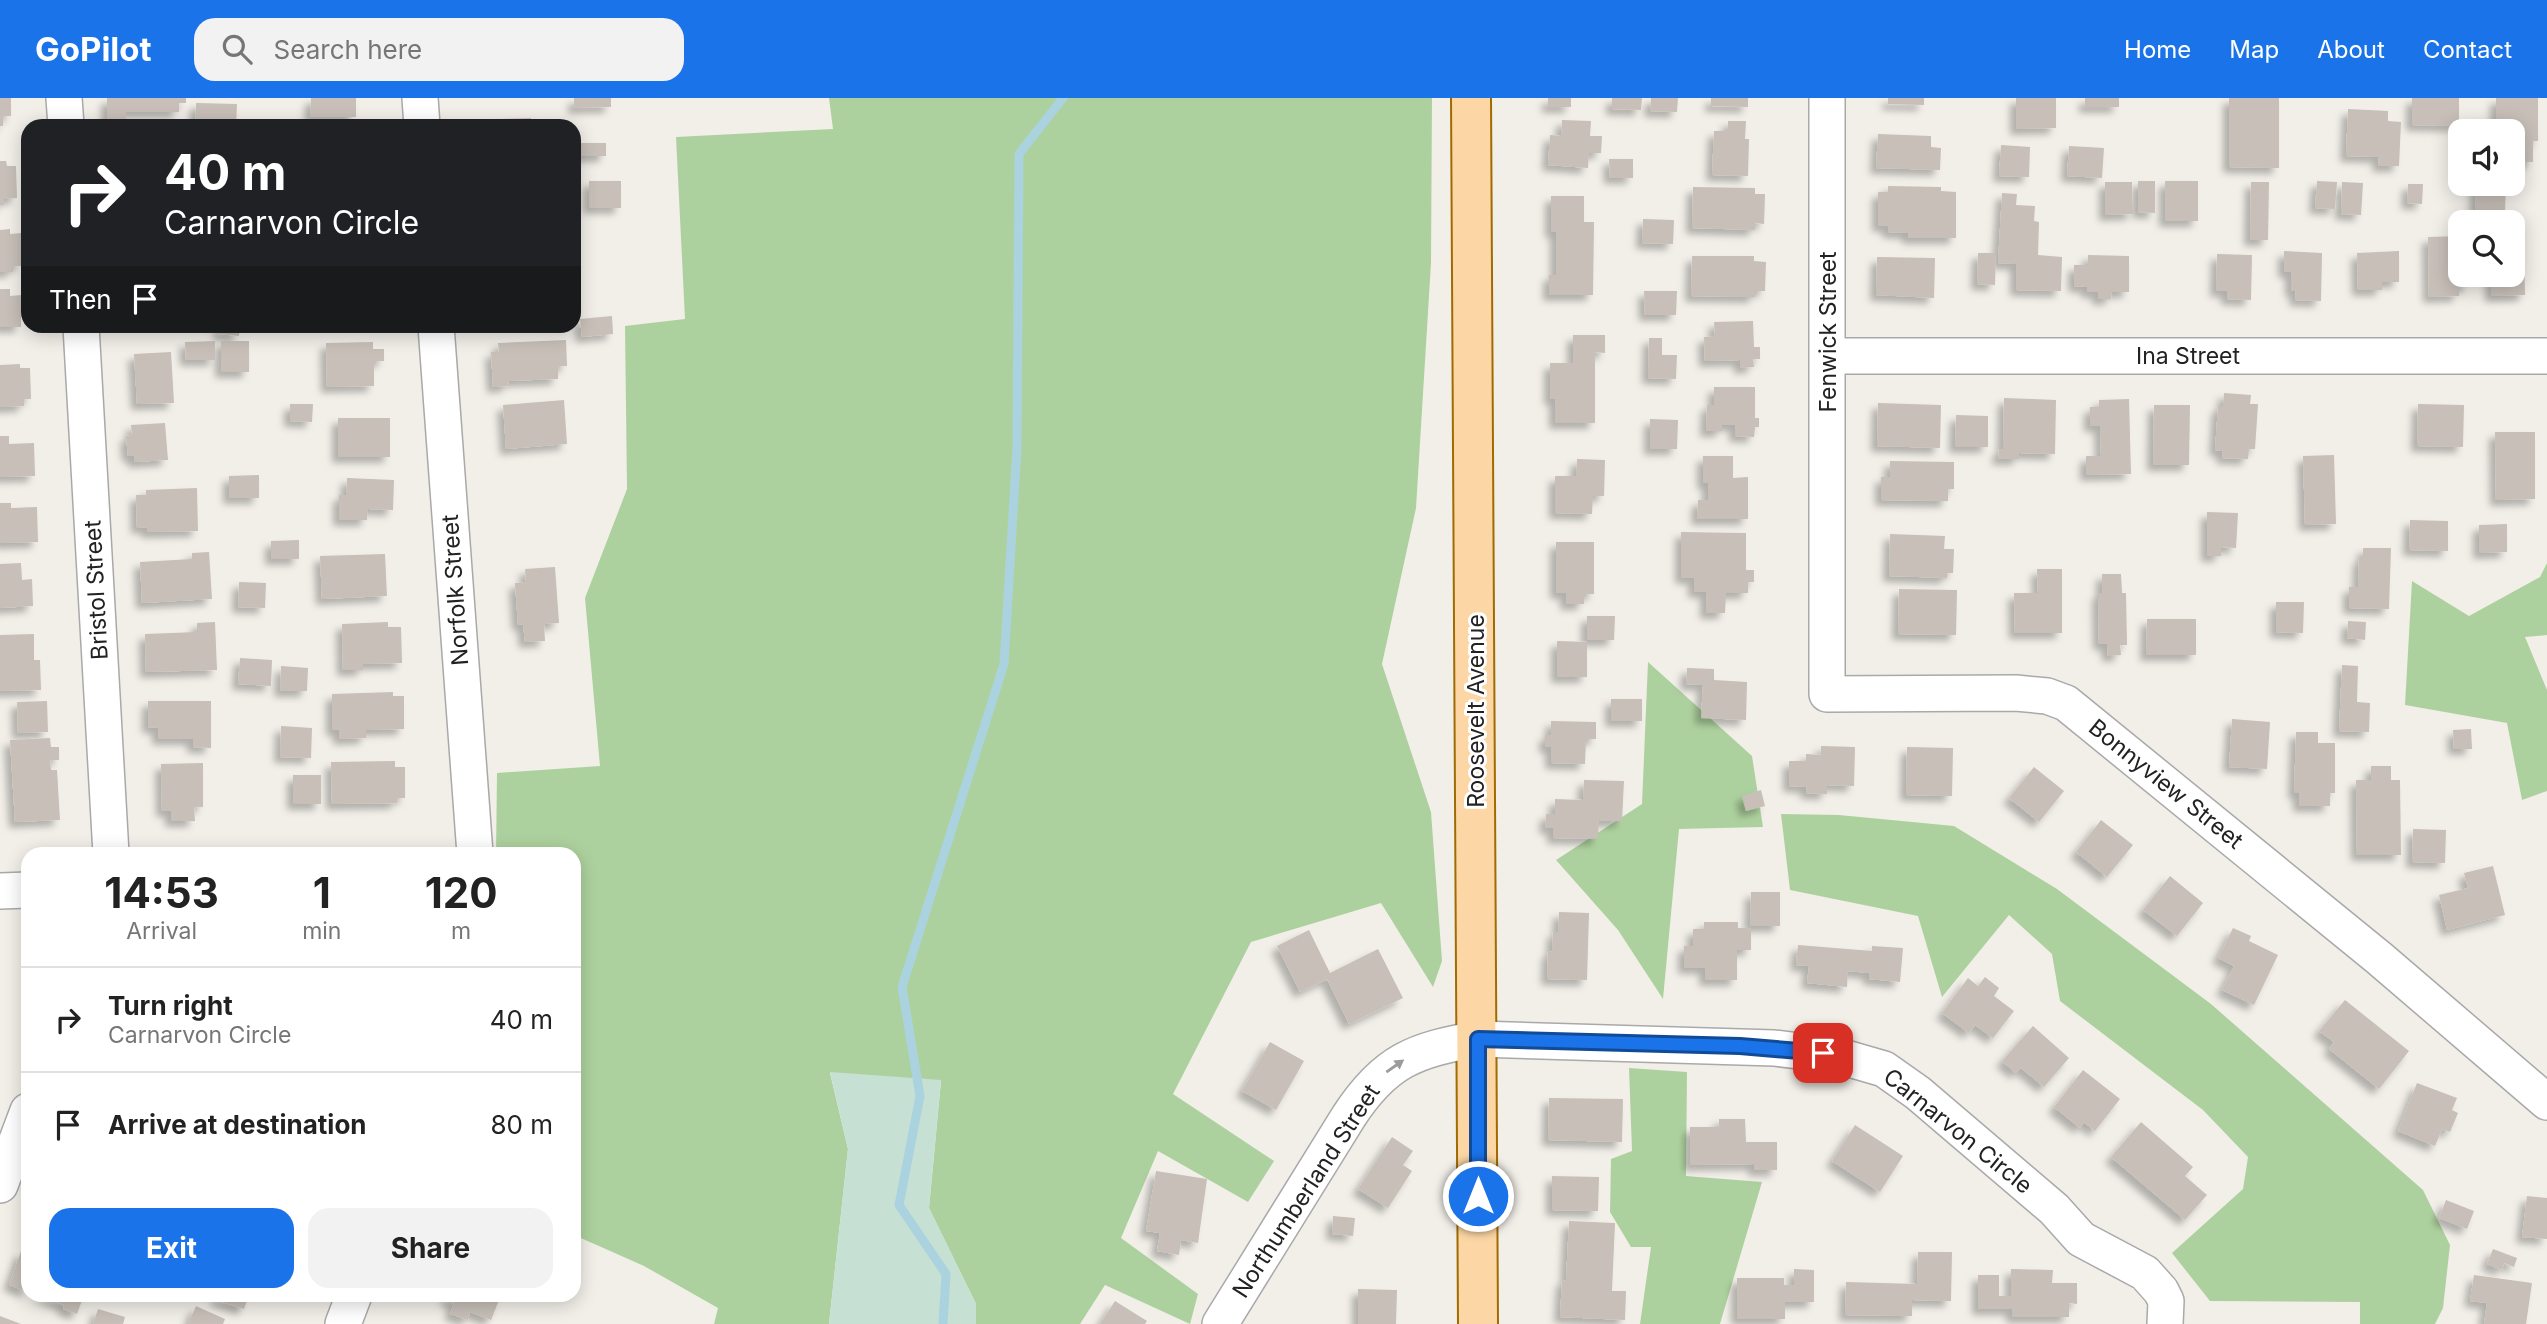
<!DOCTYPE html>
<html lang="en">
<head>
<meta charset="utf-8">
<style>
  body { margin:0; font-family:Inter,sans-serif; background:#f2f2f2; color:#222; height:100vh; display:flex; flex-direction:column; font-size:26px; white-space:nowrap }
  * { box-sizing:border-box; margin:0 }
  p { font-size:23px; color:#767676 }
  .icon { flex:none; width:38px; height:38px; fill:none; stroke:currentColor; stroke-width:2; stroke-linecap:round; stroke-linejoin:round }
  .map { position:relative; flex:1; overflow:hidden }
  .side { position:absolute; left:21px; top:749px; width:560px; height:455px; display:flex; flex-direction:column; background:#fff; border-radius:21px; box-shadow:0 4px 18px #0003 }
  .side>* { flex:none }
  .banner { position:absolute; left:21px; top:21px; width:560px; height:214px; border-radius:21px; box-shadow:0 4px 18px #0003; background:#202124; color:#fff; overflow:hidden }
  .tools { position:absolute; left:2448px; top:21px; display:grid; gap:14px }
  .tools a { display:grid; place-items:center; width:77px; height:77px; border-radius:14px; background:#fff; box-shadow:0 4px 18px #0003; font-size:35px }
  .pin { position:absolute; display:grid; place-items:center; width:60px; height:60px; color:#fff; margin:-30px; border-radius:14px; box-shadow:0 4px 10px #0006 }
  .me { position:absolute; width:77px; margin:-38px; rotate:0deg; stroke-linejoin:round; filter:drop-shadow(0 0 5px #0008) }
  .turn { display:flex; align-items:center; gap:24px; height:147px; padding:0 28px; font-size:32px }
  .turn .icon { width:91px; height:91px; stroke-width:2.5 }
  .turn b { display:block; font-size:49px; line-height:60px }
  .then { display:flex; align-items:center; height:66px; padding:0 28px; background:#0003; gap:14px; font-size:26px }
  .eta { display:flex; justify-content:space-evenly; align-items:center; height:119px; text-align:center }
  .eta b { font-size:42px; font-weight:700; line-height:49px }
  .button { display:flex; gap:14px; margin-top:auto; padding:14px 28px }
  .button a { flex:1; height:80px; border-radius:21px; background:#1a73e8; color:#fff; font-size:28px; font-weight:700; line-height:80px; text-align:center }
  .button a+a { background:#f2f2f2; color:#222 }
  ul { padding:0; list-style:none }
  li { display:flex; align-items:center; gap:21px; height:105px; padding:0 28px; border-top:2px solid #e0e0e0 }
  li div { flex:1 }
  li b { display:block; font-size:26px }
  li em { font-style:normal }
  header { display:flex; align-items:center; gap:42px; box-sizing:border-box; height:98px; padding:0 35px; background:#1a73e8; color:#fff }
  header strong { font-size:33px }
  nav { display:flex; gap:38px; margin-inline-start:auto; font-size:24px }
  .search { width:490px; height:63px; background:#f2f2f2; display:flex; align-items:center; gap:18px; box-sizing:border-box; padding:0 24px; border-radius:21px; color:#767676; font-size:26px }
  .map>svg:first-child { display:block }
</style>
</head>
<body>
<header>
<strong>GoPilot</strong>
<div class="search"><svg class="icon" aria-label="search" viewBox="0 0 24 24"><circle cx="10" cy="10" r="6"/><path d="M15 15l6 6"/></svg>Search here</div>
<nav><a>Home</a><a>Map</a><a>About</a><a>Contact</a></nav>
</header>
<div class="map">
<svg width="2547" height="1226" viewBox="0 0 2547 1226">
  <defs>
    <filter id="shadow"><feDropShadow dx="-6" dy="6" stdDeviation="3.5" flood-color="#0004"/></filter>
  </defs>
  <rect width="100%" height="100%" fill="#f2efe9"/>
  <path fill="#add19e" d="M829 0H1432L1431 165 1416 410 1382 566 1431 714 1442 863 1433 889 1381 805 1251 844 1173 996 1274 1063 1248 1104 1158 1053 1121 1140 1198 1196 1190 1226 1105 1187 1080 1226H976V1206L929 1110 941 983 830 975 848 1051 829 1226H714L718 1210 644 1168 574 1137V756H496L497 675 600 668 585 500 627 391 625 228 685 221 676 39 833 31Z
    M2547 465V537L2525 539 2547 592V693L2522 702 2507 625 2405 607 2412 483 2469 518 2540 479Z
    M1648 564 1752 658 1763 729 1679 731 1663 901 1618 832 1556 762 1642 706Z
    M1781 716 1839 717 1954 728 2057 791 2211 906 2423 1092 2450 1147 2443 1210 2435 1226H2360V1204L2210 1203 2172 1155 2243 1091 2248 1059 2203 1012 2060 903 2052 856 2009 817 1942 899 1918 818 1790 792Z
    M1629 970 1687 974 1686 1078 1762 1084 1720 1226H1640L1651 1149H1631L1610 1114 1611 1061 1632 1053Z"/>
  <path fill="#c6e0d4" d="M830 974 941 982 929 1110 976 1206V1226H829L848 1051Z"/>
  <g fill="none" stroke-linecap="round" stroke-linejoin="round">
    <path stroke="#aad3df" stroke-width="9" d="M943 1226 946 1176 899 1107 920 998 902 889 1004 566 1017 349 1019 56 1063 0"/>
  </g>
  <path fill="#c7bfb8" filter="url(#shadow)" d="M0 0H11V18H3V28H0Z
    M107 0H186V5H179V14H126V23H107Z
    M311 0H356V19H310Z
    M574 0H611V9L574 10Z
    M1548 0H1571V9H1548Z
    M1612 0H1642L1641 12 1612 11Z
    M1651 0H1678L1677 14 1650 13Z
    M1711 0H1748V9L1711 8Z
    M1888 0H1924V7L1888 6Z
    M2016 0H2056V30L2016 31Z
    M2085 0H2119V9H2085Z
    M2229 0H2279V70L2229 69Z
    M2412 0H2459V28L2412 27Z
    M2496 0H2538V43H2533V64H2513V33H2496Z
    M196 5 237 6 236 28H195Z
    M2348 11 2388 13V23L2401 24 2399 68H2378L2379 59 2346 58Z
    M531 20V28H486V25H501V21Z
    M1562 22 1591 23 1590 38H1602L1601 55H1589L1588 70 1548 67 1550 37 1561 38Z
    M1728 23H1746L1745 41H1749L1748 78 1712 77 1714 33H1728Z
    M1878 36 1931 38V49L1941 50 1940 72 1876 70Z
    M577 45H606V58H577Z
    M2001 47 2030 49 2029 79 1999 78Z
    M2069 48 2104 50 2102 80 2067 78Z
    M1609 61H1633V80H1610Z
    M0 63H6L7 68H16L17 100 4 101V107H0Z
    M589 83H621V110H589Z
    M2138 83H2155V115L2138 114Z
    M2165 83H2198V123H2165Z
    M2317 83 2337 84 2335 111 2315 110Z
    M2105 84H2132L2133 116 2105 117Z
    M2251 84H2269L2268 142H2250Z
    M2342 84 2363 85 2361 117 2341 116Z
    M2408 86H2423L2422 106 2407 105Z
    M2476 86H2506L2505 113 2475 112Z
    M1888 88 1941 89V93L1956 94V140H1908V135L1888 134V128H1878V94H1888Z
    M1693 89 1755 90V96H1765L1764 126 1755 125V132L1692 130Z
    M2002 95 2017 96 2016 107 2035 108 2034 123 2039 124 2038 157 2062 159 2061 193 2016 192V166L1998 165Z
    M1551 98H1584V124H1594L1593 197H1549V177H1556V134H1551Z
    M1643 121 1674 122 1673 146 1642 145Z
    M10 131V136L21 135 22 168H13V174H0V132Z
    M2460 138V177H2469V189H2459V198L2429 199 2428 139Z
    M2524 149 2525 197 2491 198V177H2513V150Z
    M2284 153 2322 155 2321 203 2295 202 2296 193H2291V174H2284Z
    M2399 153V184H2382V192H2358L2357 155Z
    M1978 155H1996L1995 187 1977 186Z
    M2217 156 2252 157 2251 202 2227 201V193H2216Z
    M2088 157 2129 158V194H2112L2111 201H2098V194H2087V189L2074 188V167H2088Z
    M1692 158H1754V163L1766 164 1765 193H1755V199L1691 198Z
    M1877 159 1935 160 1934 200 1876 197Z
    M0 191H10V198L21 197V229H0Z
    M1644 193H1677L1676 217H1645Z
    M612 218 613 236 582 239 580 221Z
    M1753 223 1754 249H1760V261H1753L1754 269 1740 270V262L1705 263 1704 239 1715 238 1714 224Z
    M219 228H240L239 238 219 236Z
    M1573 237H1605V255L1595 254V325H1555V301H1550V265H1573Z
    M1649 240H1662V257H1677L1676 281 1648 280Z
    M566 242 567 268H558V281L508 283 509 288 493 289 491 254H499L498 245Z
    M215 243V262H186L185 244Z
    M221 243H249V274H221Z
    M373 244V251H384V263H374V288L327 289 326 245Z
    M171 254 174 305 137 306 134 256Z
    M20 266V270H30L31 301H24V308L0 309V267Z
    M1714 289H1755V320H1759V329H1755L1754 339 1735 338V327H1722V333H1706L1707 307H1714Z
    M2224 295 2251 297 2250 306H2258L2255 351H2249L2248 361 2222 360 2223 353 2215 352 2218 308H2223Z
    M2004 300 2056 302 2055 356 2019 355V361H1998L1999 351H2003Z
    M2129 301 2131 376 2086 377V358H2101L2100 328H2090V309H2099V302Z
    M564 302 567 346 506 351 503 307Z
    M1878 305 1941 307 1940 350 1877 348Z
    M290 306H313L312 324 290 323Z
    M2418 306 2464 307 2463 349 2417 348Z
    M2154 307H2190L2189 367H2153Z
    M1956 317 1988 318V349H1955Z
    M338 320H390V359H338Z
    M1650 321 1678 322 1677 351H1650Z
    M165 325 168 362 134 364V358H128L126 338 132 337 131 327Z
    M2495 334H2535V401L2496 402Z
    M0 338H9V346L34 345 35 378 0 379Z
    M2334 357 2336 426 2305 427 2303 358Z
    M1703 358H1733V380L1748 379V421H1697L1698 402H1708V385H1703Z
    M1577 361 1605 362 1604 398H1593L1592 416 1555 415V378H1576Z
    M1890 363 1954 364V391H1948V403L1881 402V379H1890Z
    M259 377V400H229V378Z
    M347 380 394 382 393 412 368 411 367 422H339V397H346Z
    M197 390 198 433 147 434V429L137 430 136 397H146V392Z
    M0 405H11V410L37 409 38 444 0 445Z
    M2207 414 2238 415 2236 450 2221 449V458H2207Z
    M2410 422 2448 423V453L2409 452Z
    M2507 426V454L2479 455V427Z
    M1681 434 1746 435V472H1754V484H1748V495H1726L1725 515H1706V494H1694V480H1681Z
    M1890 436 1945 438 1944 451H1954L1953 475H1947V480L1889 478Z
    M299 442V461H271V443Z
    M1556 444H1594V496H1584V506H1566V495H1556Z
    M2363 450H2391L2389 511 2349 510V489H2358L2359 460H2363Z
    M209 454 212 501 142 505 140 464 192 461V455Z
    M385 456 387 498 322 501 320 458Z
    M21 465 22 482 32 481 33 508 0 510V466Z
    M555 469 559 525 544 526 545 543 525 544 523 526 518 527 515 485 526 484 525 471Z
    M2037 471H2062V535H2015L2014 495H2038Z
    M2102 476H2121L2122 495H2126L2127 547H2120L2121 557 2108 558 2107 546H2099L2098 495H2102Z
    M239 484 266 485 265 510 238 509Z
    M1899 491 1957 492 1956 537 1898 536Z
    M2276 504H2304L2303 535 2276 534Z
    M1587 518H1615L1614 542H1587Z
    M2147 521H2196V557H2146Z
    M2348 523 2366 524 2365 542 2347 540Z
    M215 524 217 572 146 574 145 536 197 534V525Z
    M388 524V529H401L402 565 363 566V572H343L342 526Z
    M34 536V562H40L41 592 0 593V537Z
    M1557 543 1587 544V579H1557Z
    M240 560 272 562 271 588 238 586Z
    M2342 567 2358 568 2357 604 2370 605 2369 634 2339 633Z
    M281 568 308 570 307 593H280Z
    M1687 570 1714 571V582L1747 584 1746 622 1701 620 1703 587 1686 586Z
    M393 594V598H404V631L366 632V640L339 641V632H332V596Z
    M1611 601H1642V623H1611Z
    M47 603 48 634 18 635 17 604Z
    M148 603H211V650L193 649V641H158V630L148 629Z
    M2232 621 2270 624 2267 671 2229 669Z
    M1551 623 1596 624V641H1586L1585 666 1551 665V649H1545V637H1551Z
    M281 628 312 630 311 660 280 659Z
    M2471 631 2472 651H2454L2453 632Z
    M2296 634H2318V645H2335V695H2330V708H2299V695H2294Z
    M50 640 51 649H59V662H50L51 672H57L60 722 15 724 10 642Z
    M1821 648 1855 649 1854 688 1827 687V696L1806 695 1807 689 1789 688V663H1806V656L1821 657Z
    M1907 649 1953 650 1952 698 1906 697Z
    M395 663V669H405V700H397V705L332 706 331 664Z
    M203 665V709H194L195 723H171V713H162L161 666Z
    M2371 668H2391V682H2400L2401 757H2357L2356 682H2371Z
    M2034 669 2064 693 2039 724 2009 700Z
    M293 677H321V706H293Z
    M1584 682 1624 683 1622 723H1599L1598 741 1553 740V730H1545L1546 716H1555V701L1583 702Z
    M1761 692 1765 708 1746 713 1742 698Z
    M2101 722 2133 747 2107 779 2076 754Z
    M2413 731 2446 732 2445 765 2412 764Z
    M2493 768 2505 817 2447 832 2439 797 2468 790 2464 775Z
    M2170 778 2203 805 2177 838 2143 812Z
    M1751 794H1780V828H1750Z
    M1559 814 1589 815 1587 882 1547 881 1548 853 1552 854 1553 834H1558Z
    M1704 824H1738V830H1751V852H1737V882H1705V870H1684V848H1693V831H1704Z
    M2233 830 2251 838 2249 843 2278 857 2254 907 2222 892 2234 868 2218 860Z
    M1309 832 1330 875 1378 851 1403 900 1349 926 1327 881 1300 894 1277 848Z
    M1798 847 1872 853V848L1903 850 1900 884 1869 881V875L1848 873 1847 889 1807 885 1809 868 1796 867Z
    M1985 879 1999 890 1994 898 2014 913 1993 940 1975 927 1969 935 1942 915 1968 880 1978 888Z
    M2345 902 2409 953 2379 991 2329 951 2334 944 2319 933Z
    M2033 928 2069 960 2044 989 2021 970 2016 975 2002 963Z
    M1270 944 1304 963 1276 1012 1242 993Z
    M2083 972 2120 1001 2095 1033 2084 1024 2080 1030 2054 1009Z
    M2417 985 2457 1000 2452 1012 2458 1015 2450 1034 2442 1031 2435 1048 2398 1033Z
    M1549 1000 1623 1001 1622 1044 1548 1042Z
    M1719 1021H1745L1746 1044H1777V1072H1754V1066L1690 1067V1029H1719Z
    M2141 1024 2193 1069 2185 1078 2207 1097 2185 1122 2111 1059Z
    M1855 1027 1903 1058 1880 1094 1832 1063Z
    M1392 1039 1413 1053 1403 1067 1412 1073 1388 1110 1358 1091Z
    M1156 1073 1207 1081 1198 1145 1181 1142 1179 1157 1157 1153 1160 1135 1146 1133Z
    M1552 1078 1599 1079 1598 1113 1552 1112Z
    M2527 1098 2547 1100V1141L2522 1139Z
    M2446 1102 2474 1113 2467 1131 2439 1120Z
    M1333 1118 1355 1120 1353 1138 1332 1136Z
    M1569 1123 1615 1125 1612 1193H1626L1625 1222 1560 1219 1562 1182 1566 1183Z
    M2493 1151 2517 1160 2514 1169 2504 1165 2502 1172 2487 1166Z
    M21 1153 28 1156V1194L9 1187Z
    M1918 1154H1952L1951 1203 1912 1202V1218L1845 1217 1846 1184 1917 1186Z
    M1794 1171 1814 1172V1204H1785V1221H1737V1180H1784V1187H1794Z
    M2011 1171 2053 1172 2052 1185H2077V1206L2069 1205V1219H2012V1211H1978V1177H1999V1198H2011Z
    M2474 1177 2532 1185 2526 1226H2484L2487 1205 2470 1203Z
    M1358 1191 1397 1192 1396 1226H1358Z
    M38 1197H84L77 1216 63 1211 64 1207Z
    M217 1197H249L244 1211 216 1202Z
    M448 1197H501L491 1222 470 1214 468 1222 450 1216 454 1205 446 1202Z
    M1115 1203 1147 1223 1145 1226H1100Z
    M196 1208 225 1221 223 1226H188Z
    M98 1211 125 1219 123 1226H93Z
    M0 1218 21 1226H0Z"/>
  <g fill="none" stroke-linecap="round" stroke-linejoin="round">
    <defs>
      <path id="minor" d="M64 0 66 28
        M420 0 422 28
        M1827 0V596L2016 595 2047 598 2066 605 2379 860 2547 1004
        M81 228 111 756
        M436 228 475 756
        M1828 258H2547
        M0 793 28 792
        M0 1087 28 1013
        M343 1226 354 1197
        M1220 1226 1349 1018C1385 963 1414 952 1478 941L1774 950 1839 958 1884 971 1918 995 2054 1111 2081 1141 2145 1175 2161 1193 2166 1203 2165 1226"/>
      <path id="primary" d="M1471 0 1478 1226"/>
    </defs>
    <use href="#minor" stroke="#a9a9a9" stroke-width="38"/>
    <use href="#primary" stroke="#a06b00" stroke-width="42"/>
    <use href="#minor" stroke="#fff" stroke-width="35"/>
    <use href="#primary" stroke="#fcd6a4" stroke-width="38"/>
  </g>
  <defs><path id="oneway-solid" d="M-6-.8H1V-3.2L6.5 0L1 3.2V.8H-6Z" transform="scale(1.75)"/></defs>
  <use fill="#9c9c9c" href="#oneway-solid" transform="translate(1395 968) rotate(-35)"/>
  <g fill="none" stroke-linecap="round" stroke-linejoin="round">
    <defs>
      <path id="route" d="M1478 1098V941L1740 948 1823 955"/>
    </defs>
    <use href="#route" stroke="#114b97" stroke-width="18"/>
    <use href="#route" stroke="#1a73e8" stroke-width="12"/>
  </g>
  <g text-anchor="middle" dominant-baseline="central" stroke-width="6" stroke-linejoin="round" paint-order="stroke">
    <g font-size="23" fill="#222" stroke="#fff">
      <text transform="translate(1828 234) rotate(-90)">Fenwick Street</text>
      <text x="2188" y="258">Ina Street</text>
      <text transform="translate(96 492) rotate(-93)">Bristol Street</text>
      <text transform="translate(455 492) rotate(-94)">Norfolk Street</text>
      <text transform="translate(1476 613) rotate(-90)">Roosevelt Avenue</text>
      <text transform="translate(2166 686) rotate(39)">Bonnyview Street</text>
      <text transform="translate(1958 1033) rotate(39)">Carnarvon Circle</text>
      <text transform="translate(1306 1093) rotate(-57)">Northumberland Street</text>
    </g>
  </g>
</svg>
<div class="tools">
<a><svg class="icon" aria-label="sound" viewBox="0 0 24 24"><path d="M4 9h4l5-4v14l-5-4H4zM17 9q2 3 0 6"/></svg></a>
<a><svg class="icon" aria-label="search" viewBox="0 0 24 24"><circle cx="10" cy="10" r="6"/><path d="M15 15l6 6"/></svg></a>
</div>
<div class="pin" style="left:1823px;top:955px;background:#d93025"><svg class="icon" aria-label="arrive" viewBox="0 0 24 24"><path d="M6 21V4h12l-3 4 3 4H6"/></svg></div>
<svg class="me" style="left:1478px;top:1098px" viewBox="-20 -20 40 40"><circle r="17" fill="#1a73e8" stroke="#fff" stroke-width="3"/><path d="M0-11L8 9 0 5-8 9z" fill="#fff"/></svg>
<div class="banner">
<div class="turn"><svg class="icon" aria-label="right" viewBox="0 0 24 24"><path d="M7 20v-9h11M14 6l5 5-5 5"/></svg><div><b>40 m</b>Carnarvon Circle</div></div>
<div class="then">Then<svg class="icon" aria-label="arrive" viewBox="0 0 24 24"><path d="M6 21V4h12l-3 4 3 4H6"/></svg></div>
</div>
<section class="side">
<div class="eta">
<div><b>14:53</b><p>Arrival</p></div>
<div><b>1</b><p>min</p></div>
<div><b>120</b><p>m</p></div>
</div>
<ul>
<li><svg class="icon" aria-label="right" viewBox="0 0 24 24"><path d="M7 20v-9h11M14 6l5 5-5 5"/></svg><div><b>Turn right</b><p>Carnarvon Circle</p></div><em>40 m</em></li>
<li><svg class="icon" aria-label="arrive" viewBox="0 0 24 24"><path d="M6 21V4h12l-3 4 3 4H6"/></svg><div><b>Arrive at destination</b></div><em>80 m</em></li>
</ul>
<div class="button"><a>Exit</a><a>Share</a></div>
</section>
</div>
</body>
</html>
